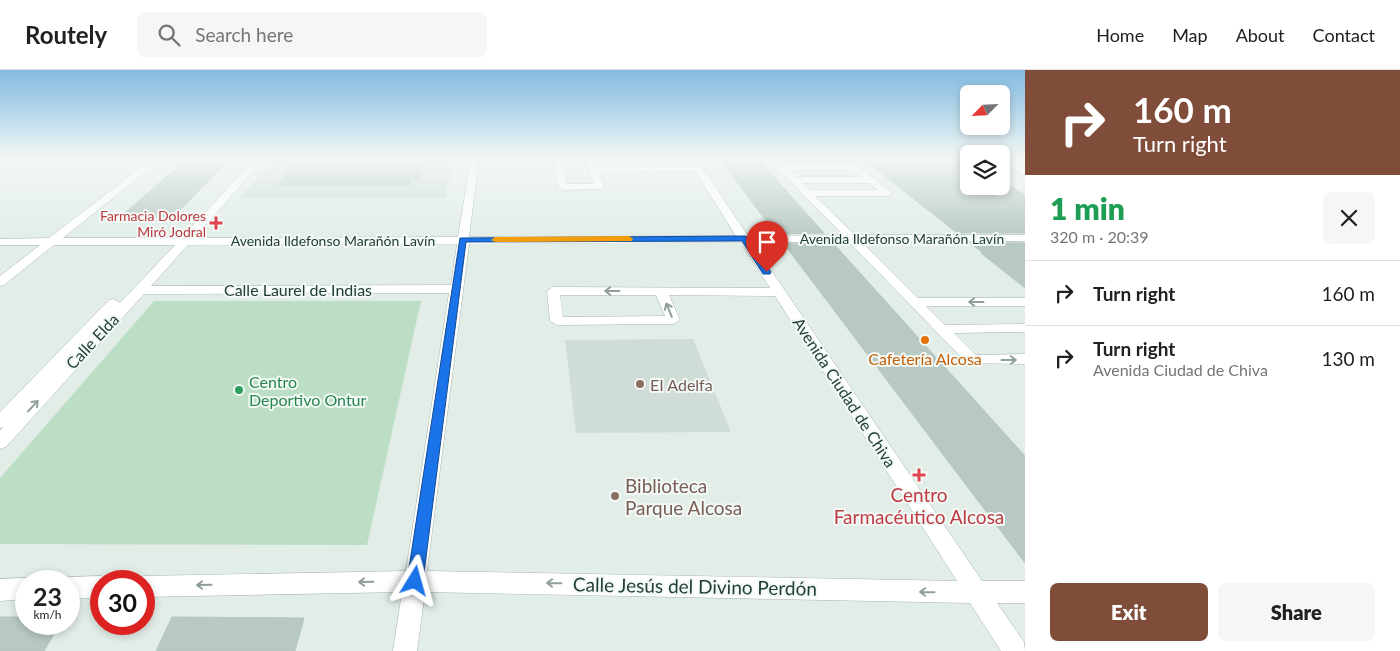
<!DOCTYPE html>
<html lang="en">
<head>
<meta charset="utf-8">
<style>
  body { margin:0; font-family:Lato,sans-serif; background:#f6f6f6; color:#202124; height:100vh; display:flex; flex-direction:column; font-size:19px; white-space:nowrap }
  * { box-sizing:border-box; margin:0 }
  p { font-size:16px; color:#757577 }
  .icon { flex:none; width:28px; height:28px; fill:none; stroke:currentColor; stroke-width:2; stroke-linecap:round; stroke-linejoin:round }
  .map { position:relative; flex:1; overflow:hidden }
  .side { display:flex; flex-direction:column; background:#fff; width:375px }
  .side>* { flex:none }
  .banner { background:#804d3b; color:#fff; overflow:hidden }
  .needle { width:32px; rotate:246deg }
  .tools { position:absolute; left:960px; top:15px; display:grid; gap:10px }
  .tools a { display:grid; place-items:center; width:50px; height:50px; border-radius:8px; background:#fff; box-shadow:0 2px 8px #0003; font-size:25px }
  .speed { position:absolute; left:15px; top:500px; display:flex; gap:10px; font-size:25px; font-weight:700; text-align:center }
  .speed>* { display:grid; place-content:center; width:65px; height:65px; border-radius:50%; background:#fff; box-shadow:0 2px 8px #0003; line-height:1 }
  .speed small { font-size:12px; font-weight:400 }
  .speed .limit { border:8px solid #d22; background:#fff; color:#111 }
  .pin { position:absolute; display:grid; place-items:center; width:42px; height:42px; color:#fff; margin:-51px -21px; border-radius:50% 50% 50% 0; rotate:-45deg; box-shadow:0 0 5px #0007 }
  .pin .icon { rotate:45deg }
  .me { position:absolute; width:55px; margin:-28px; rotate:8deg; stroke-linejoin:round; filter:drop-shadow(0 0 4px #0008) }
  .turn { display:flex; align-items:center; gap:18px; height:105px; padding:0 25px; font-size:22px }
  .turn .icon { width:65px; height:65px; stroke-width:2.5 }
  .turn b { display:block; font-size:35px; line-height:42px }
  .round { display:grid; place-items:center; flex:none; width:52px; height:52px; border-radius:8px; background:#f6f6f6 }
  .overview { display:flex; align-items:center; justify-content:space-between; height:85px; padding:0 25px }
  h1 { font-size:30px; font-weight:800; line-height:38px; color:#1e9e55 }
  .button { display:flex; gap:10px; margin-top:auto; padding:10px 25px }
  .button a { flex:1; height:58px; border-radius:8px; background:#804d3b; color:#fff; font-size:20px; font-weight:800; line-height:58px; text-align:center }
  .button a+a { background:#f6f6f6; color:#202124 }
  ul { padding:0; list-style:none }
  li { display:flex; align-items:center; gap:15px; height:65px; padding:0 25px; border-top:1px solid #e0e0e0 }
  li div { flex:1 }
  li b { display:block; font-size:19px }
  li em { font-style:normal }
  header { display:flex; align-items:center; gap:30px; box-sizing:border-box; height:70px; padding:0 25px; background:#fff; border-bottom:1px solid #e0e0e0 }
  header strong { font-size:24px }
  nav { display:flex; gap:28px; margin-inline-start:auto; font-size:18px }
  .search { width:350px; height:45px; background:#f6f6f6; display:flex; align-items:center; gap:12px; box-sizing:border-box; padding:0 18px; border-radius:8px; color:#757577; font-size:19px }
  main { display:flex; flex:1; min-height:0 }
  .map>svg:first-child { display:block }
</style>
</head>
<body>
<header>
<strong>Routely</strong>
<div class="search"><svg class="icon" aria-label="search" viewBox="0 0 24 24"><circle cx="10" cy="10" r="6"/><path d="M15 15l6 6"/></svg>Search here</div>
<nav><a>Home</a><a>Map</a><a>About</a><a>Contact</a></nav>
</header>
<main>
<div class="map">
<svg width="1025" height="581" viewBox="0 0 1025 581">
  <rect width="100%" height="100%" fill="#e2ede8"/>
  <path fill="#d0ddd7" d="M275 88H454L445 128H240Z
    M693 269 731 362 576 363 565 270Z"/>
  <path fill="#bbdec5" d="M154 231H421L367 475 0 474V408Z"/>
  <path fill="#b8c8c2" stroke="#b5c7c0" d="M188 88H231L173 147H120Z
    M313 88H423L419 109H411L409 115H278L292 96H307Z
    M719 88H757L824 163 776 164Z
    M862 88H969V116H984L1001 128V111L1025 125V163H957Z
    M970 173H1025V218L981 183H983Z
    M784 174H834L1025 386V493Z
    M0 547H26V554H60L44 581H0Z
    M172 547 304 548 295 581H156Z"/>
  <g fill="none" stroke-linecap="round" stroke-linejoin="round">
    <defs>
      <path id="street" d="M153 88H163L63 168H181L256 88H265L194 168 458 167 471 88H479L469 167 736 166 695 101 599 102 604 117 602 119 563 120 558 117 553 88H561L567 114H593L586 88H594L597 96 691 95 687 88H696L748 166 843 165 778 99 777 97 781 94H855L890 121 892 123 887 126H815L855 165H1025V171L862 172 918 228H1025V236H926L945 255 1025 254V262L954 263 976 285 1025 284V294L967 293 849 172H752L982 511H1025V533H997L1024 572 1025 581H1001L970 533 425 522 417 581H393L402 522 144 527V511H135L144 506 406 501 449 223 144 224 6 377 0 379V361L3 357 0 358V342L109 230 114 229 120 233 175 175H54L4 215 0 216V206L40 175H0V169L49 168ZM789 100H853L862 107H796ZM802 113H869L878 120H810ZM741 172 770 218 553 217 547 221 550 251 557 255 673 254 680 250 669 225 775 226 957 511 427 501 469 174ZM457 174 451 215 151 216 188 175ZM560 225H656L665 246 563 247Z
        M1001 88H1006L1025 98V105L1001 93Z
        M101 506 110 511H101V528H69V511H61L69 507Z
        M26 508 33 511H26V529L0 531V509Z"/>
    </defs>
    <use href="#street" stroke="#a5b5b0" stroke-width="1"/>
    <use href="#street" fill="#fff" fill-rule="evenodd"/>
  </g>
  <defs><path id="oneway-shaft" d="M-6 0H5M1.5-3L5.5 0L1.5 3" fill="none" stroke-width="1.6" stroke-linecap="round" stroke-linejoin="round" transform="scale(1.25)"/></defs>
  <g stroke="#909e9c">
    <use href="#oneway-shaft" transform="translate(612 221) rotate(180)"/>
    <use href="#oneway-shaft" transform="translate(976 232) rotate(180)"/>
    <use href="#oneway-shaft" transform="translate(669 240) rotate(-112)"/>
    <use href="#oneway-shaft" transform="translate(1009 290)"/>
    <use href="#oneway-shaft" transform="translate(33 336) rotate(-47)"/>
    <use href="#oneway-shaft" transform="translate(366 512) rotate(179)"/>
    <use href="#oneway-shaft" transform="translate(554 513) rotate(-179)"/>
    <use href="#oneway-shaft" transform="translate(204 515) rotate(179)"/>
    <use href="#oneway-shaft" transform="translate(927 522) rotate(-179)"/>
  </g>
  <linearGradient id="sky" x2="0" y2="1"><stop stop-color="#82bbe0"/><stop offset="0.52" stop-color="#f2f7f5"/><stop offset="1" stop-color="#f2f7f5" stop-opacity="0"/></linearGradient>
  <rect width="1025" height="170" fill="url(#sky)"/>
  <path fill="#1a73e8" stroke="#114b97" d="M745 166 748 167 771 202 770 204H763L742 171 466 172 423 511 421 516 415 519 409 516 407 511 460 168Z"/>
  <path fill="#f59e0b" d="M629 166 633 169 632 171 495 172 491 170 495 167Z"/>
  <g fill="#e0444e" stroke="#f3f9f6" stroke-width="2">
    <path d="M213.5 145.5h5v5h5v5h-5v5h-5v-5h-5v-5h5z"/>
    <path d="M916.5 397.5h5v5h5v5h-5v5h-5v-5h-5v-5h5z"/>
  </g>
  <circle fill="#e8710a" stroke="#f3f9f6" stroke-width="2" cx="925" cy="270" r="5"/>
  <g fill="#8d6e63" stroke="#f3f9f6" stroke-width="2">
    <circle cx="640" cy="314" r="5"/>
    <circle cx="615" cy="426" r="5"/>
  </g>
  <circle fill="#2e9e5b" stroke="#f3f9f6" stroke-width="2" cx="239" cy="320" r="5"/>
  <g text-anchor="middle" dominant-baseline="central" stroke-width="4" stroke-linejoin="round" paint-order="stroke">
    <g font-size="14" fill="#be3a42" stroke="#f3f9f6" text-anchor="end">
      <text x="206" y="145">Farmacia Dolores<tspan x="206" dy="16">Miró Jodral</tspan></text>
    </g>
    <g font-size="14" fill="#223e38" stroke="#f3f9f6">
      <text x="902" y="168">Avenida Ildefonso Marañón Lavín</text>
      <text x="333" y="170">Avenida Ildefonso Marañón Lavín</text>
    </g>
    <g font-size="16" fill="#223e38" stroke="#f3f9f6">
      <text x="298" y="219">Calle Laurel de Indias</text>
      <text transform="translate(92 271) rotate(-47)">Calle Elda</text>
      <text transform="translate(845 322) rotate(57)">Avenida Ciudad de Chiva</text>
    </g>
    <g font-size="16" fill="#c56008" stroke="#f3f9f6">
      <text x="925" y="288">Cafetería Alcosa</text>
    </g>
    <g font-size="16" fill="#27864d" stroke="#f3f9f6" text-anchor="start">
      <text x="249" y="311">Centro<tspan x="249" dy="18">Deportivo Ontur</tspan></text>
    </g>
    <g font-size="16" fill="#785e54" stroke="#f3f9f6" text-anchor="start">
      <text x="650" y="314">EI Adelfa</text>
    </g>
    <g font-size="19" fill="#785e54" stroke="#f3f9f6" text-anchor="start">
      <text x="625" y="415">Biblioteca<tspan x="625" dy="22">Parque Alcosa</tspan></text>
    </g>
    <g font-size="19" fill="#be3a42" stroke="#f3f9f6">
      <text x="919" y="424">Centro<tspan x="919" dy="22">Farmacéutico Alcosa</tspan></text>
    </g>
    <g font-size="19" fill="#223e38" stroke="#f3f9f6">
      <text transform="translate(695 516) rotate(1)">Calle Jesús del Divino Perdón</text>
    </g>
  </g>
</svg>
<div class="tools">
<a><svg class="needle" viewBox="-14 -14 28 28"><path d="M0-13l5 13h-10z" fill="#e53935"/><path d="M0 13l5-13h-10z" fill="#757577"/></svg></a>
<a><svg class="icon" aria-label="layers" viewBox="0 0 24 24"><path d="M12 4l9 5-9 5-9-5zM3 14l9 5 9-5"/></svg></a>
</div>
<div class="speed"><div>23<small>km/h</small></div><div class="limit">30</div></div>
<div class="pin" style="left:767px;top:202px;background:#d93025"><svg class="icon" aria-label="arrive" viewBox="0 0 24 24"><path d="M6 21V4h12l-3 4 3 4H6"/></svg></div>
<svg class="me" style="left:415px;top:511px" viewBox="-20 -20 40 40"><path d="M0-17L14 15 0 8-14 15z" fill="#1a73e8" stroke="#fff" stroke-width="4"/></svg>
</div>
<section class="side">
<div class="banner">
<div class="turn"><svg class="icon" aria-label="right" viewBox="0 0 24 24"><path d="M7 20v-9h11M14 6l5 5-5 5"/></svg><div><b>160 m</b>Turn right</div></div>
</div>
<div class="overview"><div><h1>1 min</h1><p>320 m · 20:39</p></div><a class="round"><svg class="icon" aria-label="close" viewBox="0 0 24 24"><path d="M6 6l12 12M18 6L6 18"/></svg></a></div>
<ul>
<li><svg class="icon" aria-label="right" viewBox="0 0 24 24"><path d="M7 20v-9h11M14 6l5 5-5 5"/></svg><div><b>Turn right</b></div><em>160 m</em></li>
<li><svg class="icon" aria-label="right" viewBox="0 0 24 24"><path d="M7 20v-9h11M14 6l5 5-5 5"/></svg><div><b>Turn right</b><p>Avenida Ciudad de Chiva</p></div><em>130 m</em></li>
</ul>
<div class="button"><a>Exit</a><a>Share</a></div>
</section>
</main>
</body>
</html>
